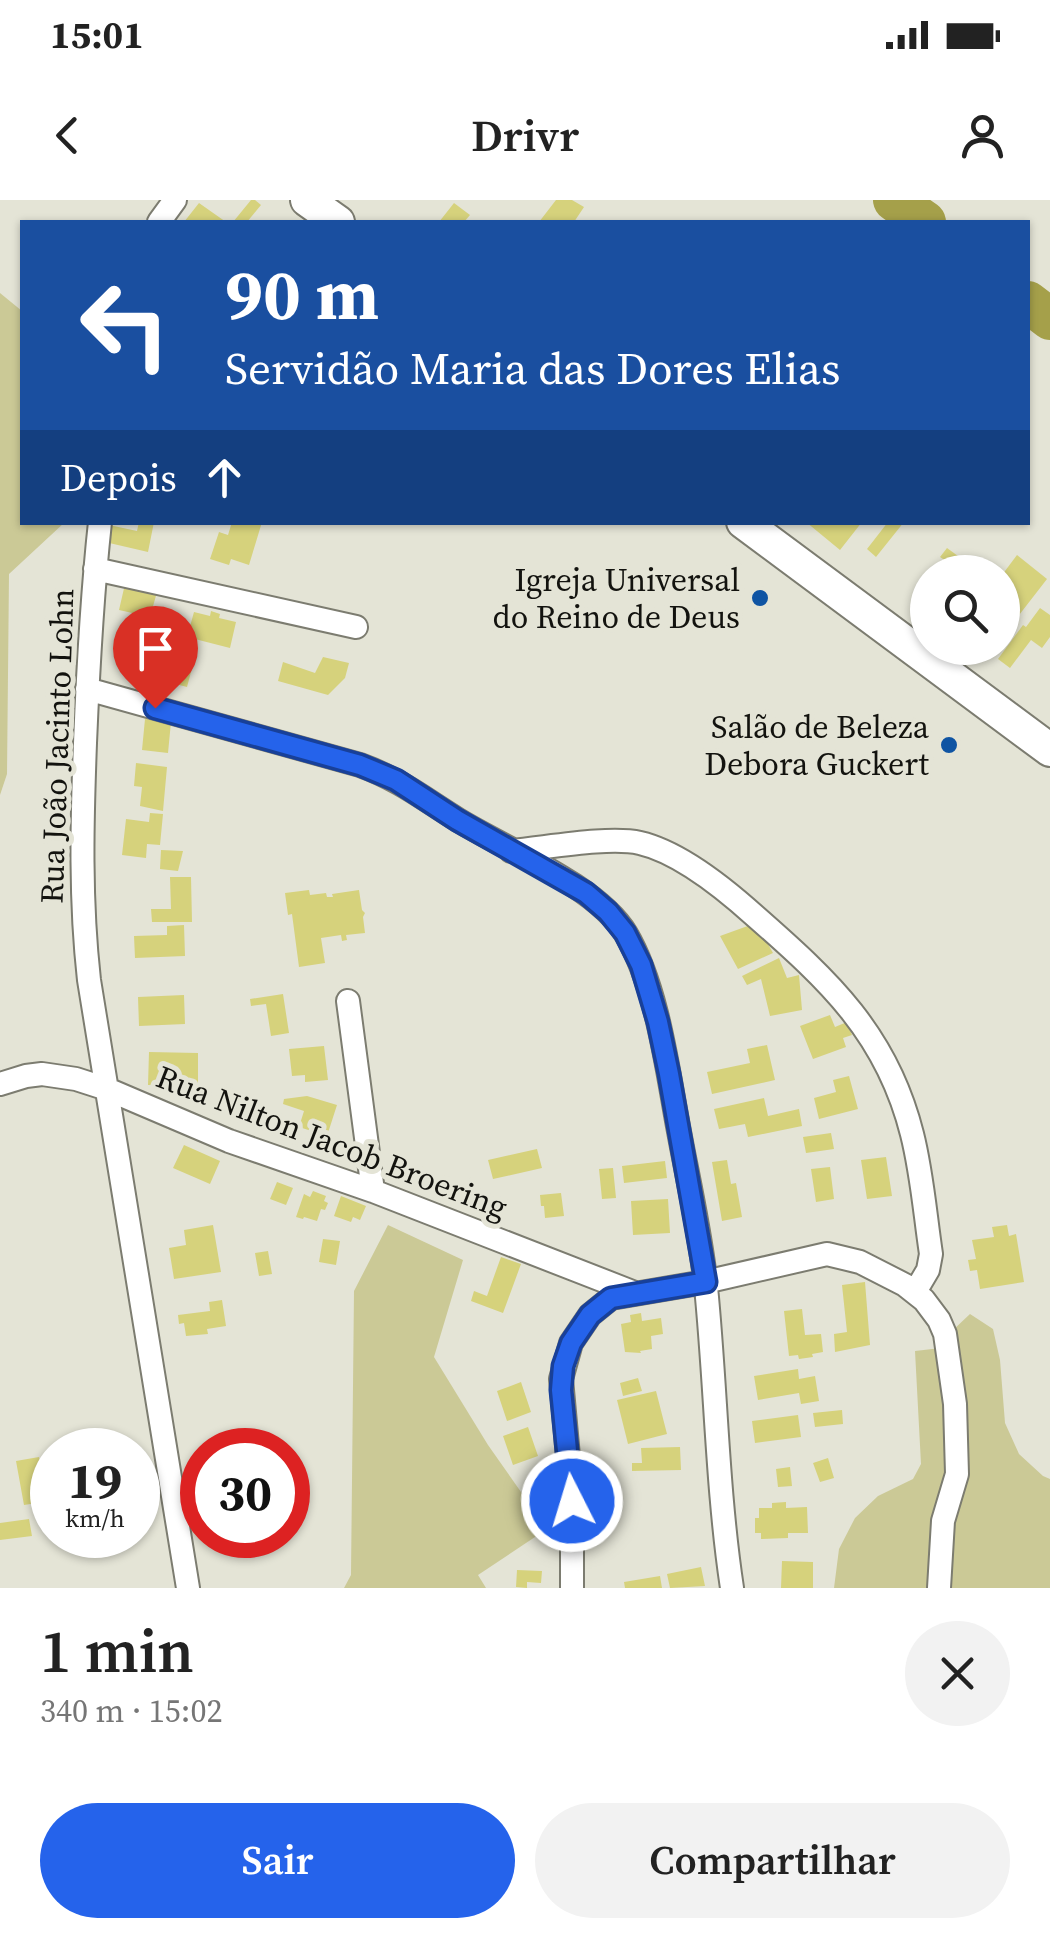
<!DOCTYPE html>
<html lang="pt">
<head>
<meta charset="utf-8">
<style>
  body { margin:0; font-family:"Source Serif 4",serif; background:#f2f2f2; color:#222; height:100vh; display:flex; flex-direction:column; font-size:38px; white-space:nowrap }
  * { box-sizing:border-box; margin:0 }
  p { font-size:32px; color:#767676 }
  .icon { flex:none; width:55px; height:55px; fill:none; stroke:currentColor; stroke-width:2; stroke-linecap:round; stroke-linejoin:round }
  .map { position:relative; height:1388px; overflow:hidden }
  .panel { display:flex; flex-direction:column; background:#fff; flex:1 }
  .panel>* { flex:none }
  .hud { position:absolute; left:20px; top:20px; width:1010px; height:305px; border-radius:0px; box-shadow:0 2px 8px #0004; background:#1a4fa0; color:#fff; overflow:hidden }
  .controls { position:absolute; left:910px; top:355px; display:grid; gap:20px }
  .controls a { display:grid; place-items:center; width:110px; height:110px; border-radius:50%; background:#fff; box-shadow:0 2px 8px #0004; font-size:50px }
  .speed { position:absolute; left:30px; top:1228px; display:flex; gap:20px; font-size:50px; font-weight:700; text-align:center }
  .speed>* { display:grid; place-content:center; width:130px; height:130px; border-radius:50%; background:#fff; box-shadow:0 2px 8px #0004; line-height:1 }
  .speed small { font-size:25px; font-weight:400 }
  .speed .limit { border:15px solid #d22; background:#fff; color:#111 }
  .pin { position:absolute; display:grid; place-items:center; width:85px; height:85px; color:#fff; margin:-102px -42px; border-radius:50% 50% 50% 0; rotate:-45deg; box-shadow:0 0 10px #0007 }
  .pin .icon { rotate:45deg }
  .me { position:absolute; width:110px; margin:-55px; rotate:355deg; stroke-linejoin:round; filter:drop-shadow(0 0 8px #0008) }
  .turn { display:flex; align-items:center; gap:35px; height:210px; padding:0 40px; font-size:45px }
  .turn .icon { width:130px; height:130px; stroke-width:2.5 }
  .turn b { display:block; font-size:70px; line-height:85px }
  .then { display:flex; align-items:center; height:95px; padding:0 40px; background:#0003; gap:20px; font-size:38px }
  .round { display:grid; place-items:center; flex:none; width:105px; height:105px; border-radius:52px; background:#f2f2f2 }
  .summary { display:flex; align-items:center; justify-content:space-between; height:170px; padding:0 40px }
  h1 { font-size:60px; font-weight:600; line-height:75px }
  .button { display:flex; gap:20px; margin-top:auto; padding:20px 40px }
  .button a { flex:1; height:115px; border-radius:60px; background:#2563eb; color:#fff; font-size:40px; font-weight:600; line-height:115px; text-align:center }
  .button a+a { background:#f2f2f2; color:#222 }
  .status { display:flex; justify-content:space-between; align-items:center; height:70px; padding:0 50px; background:#fff; direction:ltr }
  .status svg { height:28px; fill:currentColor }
  header { display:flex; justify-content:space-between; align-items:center; height:130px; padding:0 40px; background:#fff; font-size:45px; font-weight:600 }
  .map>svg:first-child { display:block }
</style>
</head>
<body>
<div class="status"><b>15:01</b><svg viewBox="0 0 49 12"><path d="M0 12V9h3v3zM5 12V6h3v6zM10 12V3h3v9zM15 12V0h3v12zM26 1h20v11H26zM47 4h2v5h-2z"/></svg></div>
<header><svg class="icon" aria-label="back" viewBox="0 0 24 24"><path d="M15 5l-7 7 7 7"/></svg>Drivr<svg class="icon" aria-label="person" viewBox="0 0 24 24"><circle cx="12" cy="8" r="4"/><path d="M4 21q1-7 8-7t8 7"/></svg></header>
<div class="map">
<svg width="1050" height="1388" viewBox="0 0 1050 1388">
  <rect width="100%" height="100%" fill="#e4e4d6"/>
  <path fill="#cbc996" d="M0 93 22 111V322L64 323 9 374 7 574 0 595Z
    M388 1025 463 1060 434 1157 488 1245 547 1329 478 1375 486 1388H344L351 1375 354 1091Z
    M970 1114 993 1129 1000 1160 1005 1223 1019 1254 1043 1276 1050 1279V1388H947L952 1131Z
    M941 1148 949 1273 932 1388H834L839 1349 855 1318 878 1296 913 1279 921 1264 915 1151Z"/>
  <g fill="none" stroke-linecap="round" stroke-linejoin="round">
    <path stroke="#a5a04a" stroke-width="42" d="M894 0 925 22
      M1028 102 1050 119"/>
  </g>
  <path fill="#d6d27c" d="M251 0H255L261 5 247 22H233Z
    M556 0H572L584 7 574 22H539Z
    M199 3 226 22H184Z
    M454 3 470 15 464 22H439Z
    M139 322H154L148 352 105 342 109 325 137 331Z
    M232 322H262L249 365 231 359 229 365 210 359 219 332 228 335Z
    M806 322H862L840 350Z
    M888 322H904L876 357 867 349Z
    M947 348 980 372H938L946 361 940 357Z
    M1017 355 1047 379 1002 437V375Z
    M125 384 157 392 150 417 119 410Z
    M1040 408 1050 415V437L1042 448 1031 440 1010 468 998 459 1023 425 1026 427Z
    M211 411 220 414 219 418 236 422 230 448 187 437 194 412 210 416Z
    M174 447 196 453 187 487 134 473 141 449 171 457Z
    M323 457 349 463 345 478 328 495 278 481 283 462 315 473Z
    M145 519 171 522 168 553 142 550Z
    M136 563 167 567 163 611 140 606 142 587 134 586Z
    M150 613 163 614 160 645 147 644 146 658 122 655 126 619 149 622Z
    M161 650 183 651 178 671 160 669Z
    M170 677H191L192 722H152L151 709H171Z
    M309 690 310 695 326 693 327 697H333L332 694 359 690 362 710 365 713 363 717 365 733 346 735 347 740 342 741 341 735 321 738 325 763 299 767 292 714 288 715 285 693Z
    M756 723 773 753 738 769 720 736Z
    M184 725 185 756 135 758 134 736 167 735V726Z
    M779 758 787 778 799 775 802 810 770 816 761 779 747 785 742 776Z
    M283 794 289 833 271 836 266 804 251 806 250 799Z
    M184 795 185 824 139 826 138 797Z
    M830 815 835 827 847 822 852 835 843 838 846 847 813 859 800 826Z
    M767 845 775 880 712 894 707 872 750 863 747 849Z
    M324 846 328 880 305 882V875L292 876 289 849Z
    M149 852 198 853V886L148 885Z
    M849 876 858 909 819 919 814 898 836 892 833 880Z
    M307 896 337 905 327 936 299 927 304 911 283 904 284 899Z
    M764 898 768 916 799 909 802 926 748 937 745 924 719 929 714 909Z
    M831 933 834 949 806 953 803 937Z
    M184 945 220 961 210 984 173 968Z
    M537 949 542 968 493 979 488 960Z
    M886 957 892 996 867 999 861 960Z
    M727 960 731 984 736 983 742 1017 722 1021 712 962Z
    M665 961 667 978 624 983 622 966Z
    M830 967 834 999 816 1002 811 969Z
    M613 968 616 998 602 999 599 969Z
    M277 982 293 988 286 1005 270 999Z
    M313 991 326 996 324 1001 328 1003 325 1010 321 1009 317 1021 304 1017 303 1019 296 1017 304 994 310 997Z
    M561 993 564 1016 545 1018 544 1006H541L540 995Z
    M341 996 366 1006 360 1020 353 1017 351 1022 334 1016Z
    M668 999 670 1033 633 1035 631 1001Z
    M213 1025 221 1072 174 1079 169 1048 186 1045 184 1030Z
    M1007 1025 1009 1036 1016 1034 1024 1082 980 1089 977 1070 970 1071 968 1060 976 1059 972 1040 994 1037 992 1027Z
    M323 1039 340 1041 336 1065 319 1062Z
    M268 1051 272 1074 259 1076 255 1053Z
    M501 1057 521 1064 503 1113 471 1101 474 1091 487 1096Z
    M865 1082 870 1145 835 1152 834 1134 847 1132 842 1085Z
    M222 1100 226 1126 207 1129 208 1134 186 1136 184 1123 179 1124 178 1115 210 1111 209 1102Z
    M802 1109 805 1135 821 1134 823 1152 812 1154 813 1157 799 1159 798 1155 789 1156 784 1111Z
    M641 1113 642 1121 661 1118 663 1134 651 1136 652 1149 640 1151 641 1153 625 1152 621 1124 631 1122 630 1115Z
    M798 1169 799 1179 815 1176 819 1201 801 1204 799 1193 758 1200 754 1176Z
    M638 1178 642 1191 623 1196 620 1183Z
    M521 1182 531 1212 507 1221 497 1191Z
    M656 1191 667 1234 628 1244 617 1200Z
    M842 1210 843 1224 815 1227 813 1213Z
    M798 1215 801 1237 755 1243 752 1221Z
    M528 1227 538 1256 513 1265 503 1236Z
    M680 1247 681 1270 632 1271V1263H642L641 1248Z
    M39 1257 41 1268H37L43 1302 24 1305 16 1261Z
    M828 1258 834 1278 820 1282 813 1263Z
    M790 1267 792 1286 778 1287 776 1269Z
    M786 1302V1308L807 1307 808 1333H788V1338L761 1339V1333H755V1318H759V1308H772V1303Z
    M29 1319 32 1336 0 1340V1323Z
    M782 1361 813 1362V1388H781Z
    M701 1367 705 1386 670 1388 667 1374Z
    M517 1370 542 1371 541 1383 527 1382V1388L516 1387Z
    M660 1376 662 1388H625L624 1382Z"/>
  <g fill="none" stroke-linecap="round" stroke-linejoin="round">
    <defs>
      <path id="minor" d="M159 22 175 0
        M100 322C92 396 88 470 85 543 82 623 80 700 89 780L188 1388
        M95 369 356 427
        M87 489 360 565C399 579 424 599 458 620 507 650 597 686 626 734 655 783 666 859 676 915 686 972 700 1029 706 1087 716 1187 717 1289 732 1388
        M511 651C546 648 608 636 640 643 679 652 725 689 755 716 829 781 887 834 912 934 922 973 925 1014 931 1054L928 1070 915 1092
        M348 801 373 991
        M0 884 26 876 42 874 76 879 107 889 229 941 373 991 635 1093
        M572 1388V1301L561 1179 571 1143 590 1115 611 1098 705 1082 827 1054 860 1062 905 1085 924 1100 939 1120 945 1134 955 1204 957 1274 943 1321 939 1388"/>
      <path id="secondary" d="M307 0 338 22
        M743 322 1050 550"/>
    </defs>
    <use href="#minor" stroke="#7c7c70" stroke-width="26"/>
    <use href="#secondary" stroke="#7c7c70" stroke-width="36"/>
    <use href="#minor" stroke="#fff" stroke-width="22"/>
    <use href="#secondary" stroke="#fff" stroke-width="32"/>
  </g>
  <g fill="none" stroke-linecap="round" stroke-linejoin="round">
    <defs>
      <path id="route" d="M155 508 360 565 396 580 457 620 586 693 608 712 625 733 641 765 658 822 669 874 706 1082 611 1098 590 1115 571 1143 563 1166 561 1190 572 1301"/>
    </defs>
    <use href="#route" stroke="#184099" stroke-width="25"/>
    <use href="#route" stroke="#2563eb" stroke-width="18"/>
  </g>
  <g fill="#0f54a3" stroke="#e4e4d6" stroke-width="4">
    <circle cx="760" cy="398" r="10"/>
    <circle cx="949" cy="545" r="10"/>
  </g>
  <g text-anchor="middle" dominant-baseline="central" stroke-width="10" stroke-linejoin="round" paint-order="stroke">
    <g font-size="32" fill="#13130f" stroke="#e4e4d6" text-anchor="end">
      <text x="740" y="380">Igreja Universal<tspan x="740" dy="37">do Reino de Deus</tspan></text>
      <text x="929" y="527">Salão de Beleza<tspan x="929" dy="37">Debora Guckert</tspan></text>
    </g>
    <g font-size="32" fill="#13130f" stroke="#e4e4d6">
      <text transform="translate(57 546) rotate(-88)">Rua João Jacinto Lohn</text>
      <text transform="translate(332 942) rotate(21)">Rua Nilton Jacob Broering</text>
    </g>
  </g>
</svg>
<div class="controls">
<a><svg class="icon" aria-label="search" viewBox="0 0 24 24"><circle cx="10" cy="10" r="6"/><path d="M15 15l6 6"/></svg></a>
</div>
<div class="speed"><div>19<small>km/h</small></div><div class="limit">30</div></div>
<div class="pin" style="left:155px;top:508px;background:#d93025"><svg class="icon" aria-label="arrive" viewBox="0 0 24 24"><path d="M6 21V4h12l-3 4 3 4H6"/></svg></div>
<svg class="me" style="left:572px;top:1301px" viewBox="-20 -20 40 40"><circle r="17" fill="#2563eb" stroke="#fff" stroke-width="3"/><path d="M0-11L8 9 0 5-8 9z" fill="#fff"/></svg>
<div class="hud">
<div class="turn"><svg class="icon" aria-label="left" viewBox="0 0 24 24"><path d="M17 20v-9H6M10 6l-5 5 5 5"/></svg><div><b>90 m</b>Servidão Maria das Dores Elias</div></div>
<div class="then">Depois<svg class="icon" aria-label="ahead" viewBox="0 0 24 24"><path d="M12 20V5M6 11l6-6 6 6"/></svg></div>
</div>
</div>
<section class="panel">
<div class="summary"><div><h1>1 min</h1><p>340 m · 15:02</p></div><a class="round"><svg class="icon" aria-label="close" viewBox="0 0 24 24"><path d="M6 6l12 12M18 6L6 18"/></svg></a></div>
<div class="button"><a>Sair</a><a>Compartilhar</a></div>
</section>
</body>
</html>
